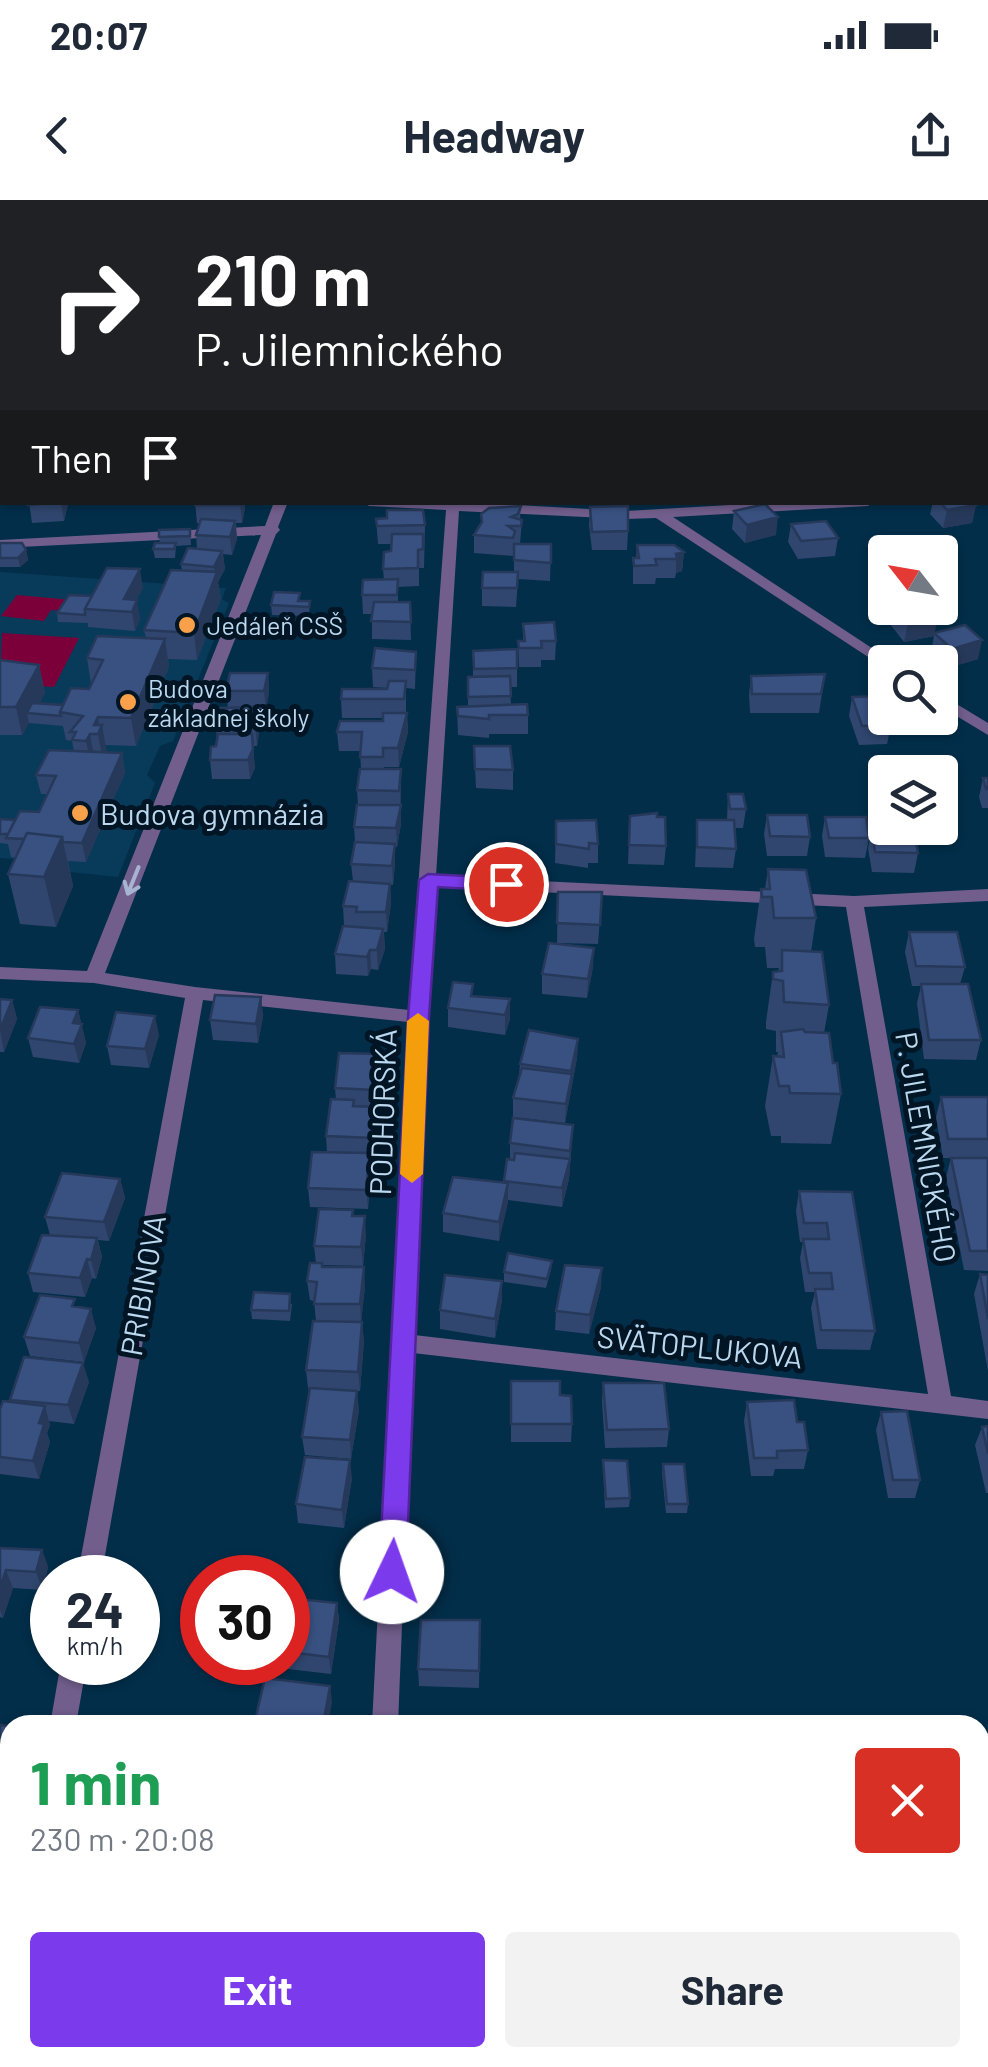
<!DOCTYPE html>
<html lang="en">
<head>
<meta charset="utf-8">
<style>
  body { margin:0; font-family:Barlow,sans-serif; background:#f2f2f3; color:#1f2937; height:100vh; display:flex; flex-direction:column; font-size:38px; white-space:nowrap }
  * { box-sizing:border-box; margin:0 }
  p { font-size:32px; color:#747a83 }
  .icon { flex:none; width:55px; height:55px; fill:none; stroke:currentColor; stroke-width:2; stroke-linecap:round; stroke-linejoin:round }
  .map { position:relative; flex:1; overflow:hidden }
  .drawer { position:absolute; left:0px; top:1515px; width:990px; height:352px; display:flex; flex-direction:column; background:#fff; border-radius:30px 30px 0 0; box-shadow:0 2px 8px #0004 }
  .drawer>* { flex:none }
  .guide { position:absolute; left:0px; top:0px; width:990px; height:305px; box-shadow:0 2px 8px #0004; background:#202124; color:#fff; overflow:hidden }
  .needle { width:65px; rotate:301deg }
  .fabs { position:absolute; left:868px; top:335px; display:grid; gap:20px }
  .fabs a { display:grid; place-items:center; width:90px; height:90px; border-radius:10px; background:#fff; box-shadow:0 2px 8px #0004; font-size:50px }
  .speed { position:absolute; left:30px; top:1355px; display:flex; gap:20px; font-size:50px; font-weight:700; text-align:center }
  .speed>* { display:grid; place-content:center; width:130px; height:130px; border-radius:50%; background:#fff; box-shadow:0 2px 8px #0004; line-height:1 }
  .speed small { font-size:25px; font-weight:400 }
  .speed .limit { border:15px solid #d22; background:#fff; color:#111 }
  .pin { position:absolute; display:grid; place-items:center; width:85px; height:85px; color:#fff; margin:-42px; border:5px solid #fff; border-radius:50%; box-shadow:0 2px 10px #0007 }
  .me { position:absolute; width:110px; margin:-55px; rotate:3deg; stroke-linejoin:round; filter:drop-shadow(0 0 8px #0008) }
  .turn { display:flex; align-items:center; gap:35px; height:210px; padding:0 30px; font-size:45px }
  .turn .icon { width:130px; height:130px; stroke-width:2.5 }
  .turn b { display:block; font-size:70px; line-height:85px }
  .then { display:flex; align-items:center; height:95px; padding:0 30px; background:#0003; gap:20px; font-size:38px }
  .round { display:grid; place-items:center; flex:none; width:105px; height:105px; border-radius:10px; background:#f2f2f3 }
  .summary { display:flex; align-items:center; justify-content:space-between; height:170px; padding:0 30px }
  h1 { font-size:60px; font-weight:700; line-height:75px; color:#1e9e55 }
  .action { display:flex; gap:20px; margin-top:auto; padding:20px 30px }
  .action a { flex:1; height:115px; border-radius:10px; background:#7c3aed; color:#fff; font-size:40px; font-weight:700; line-height:115px; text-align:center }
  .action a+a { background:#f2f2f3; color:#1f2937 }
  .status { display:flex; justify-content:space-between; align-items:center; height:70px; padding:0 50px; background:#fff; direction:ltr }
  .status svg { height:28px; fill:currentColor }
  header { display:flex; justify-content:space-between; align-items:center; height:130px; padding:0 30px; background:#fff; font-size:45px; font-weight:700 }
  .map>svg:first-child { display:block }
</style>
</head>
<body>
<div class="status"><b>20:07</b><svg viewBox="0 0 49 12"><path d="M0 12V9h3v3zM5 12V6h3v6zM10 12V3h3v9zM15 12V0h3v12zM26 1h20v11H26zM47 4h2v5h-2z"/></svg></div>
<header><svg class="icon" aria-label="back" viewBox="0 0 24 24"><path d="M15 5l-7 7 7 7"/></svg>Headway<svg class="icon" aria-label="share" viewBox="0 0 24 24"><path d="M12 15V3M7 8l5-5 5 5M5 13v7h14v-7"/></svg></header>
<div class="map">
<svg width="988" height="1867" viewBox="0 0 988 1867">
  <rect width="100%" height="100%" fill="#022e4a"/>
  <path fill="#083b59" d="M0 372 226 388 222 399 229 403 173 541 160 546 147 575 155 583 118 677 22 667 14 659 0 658Z"/>
  <path fill="#7b003a" d="M17 395 72 400 65 411 51 410 44 421 1 416Z
    M2 433 79 438 54 487 0 484Z"/>
  <g fill="none" stroke-linecap="round" stroke-linejoin="round">
    <path fill="#715e8c" fill-rule="evenodd" d="M723 0H733V2H723Z
      M274 302H288L278 327 280 330 276 334 105 773 195 787 409 810 446 310 369 306 363 302H460L626 311 782 302H874L868 306 673 317 890 460 892 462H885V468L656 318 626 319 459 311 436 676 854 696 988 689V701L864 707 951 1196 988 1201V1219L413 1153 398 1525H372L408 822 203 800 101 1378H77L185 798 94 783 0 779V767L87 771 261 335 0 348V340L265 326ZM436 687 846 707 928 1194 414 1135Z
      M940 494 988 523V535L940 506Z
      M61 1462H87L76 1525H50Z
      M0 1653H10V1681H0Z
      M980 1765 988 1766V1794L980 1793Z
      M10 1784V1856L0 1861V1788Z"/>
  </g>
  <path fill="#30466e" d="M432 0H460V2H432Z
    M525 0H554V2H526Z
    M694 0H715L714 2H694Z
    M821 0H846L844 2H820Z
    M29 302 68 304 64 321 32 323Z
    M195 302H244L245 308 242 323H236L237 339 232 355 223 354 225 369 218 382 221 399 197 460 168 459 169 467 136 546 105 545 107 553H122L125 573 86 662 68 661 73 686 56 727 20 724 8 674 16 658 11 657 8 644 0 643V619L15 620 39 612 47 594H41L36 575 74 551 72 541 66 540 63 526 29 523 22 535H0V460L39 465 45 493 39 503 63 505 89 489 91 484 87 458 146 438 144 430 182 371 181 364 197 349 196 335 200 323H197Z
    M933 302H974L976 305 972 323 943 328 930 314Z
    M521 306 520 319 522 320 520 344H551L550 381 518 379 516 407 482 406V388L514 372V351L513 356 474 353V335L481 324V314Z
    M590 307 628 331 627 350H592L589 325Z
    M734 311 776 335 745 343 732 329Z
    M376 319 425 325 424 368H419V386L398 387V402H410L411 440 372 439V414H363L362 395 384 380 383 369 391 351V344H378Z
    M791 324 838 338 835 356 798 359 788 342Z
    M190 329 191 345 176 346 175 358H155L153 349 160 343 159 337Z
    M0 343 26 350 28 360 20 367H0Z
    M637 345 684 352 682 371 676 373 675 378H656L655 384H633V358H636Z
    M885 373V408H930L935 432 978 459 948 468 931 452 934 436 904 442 890 424 893 408 882 407 875 392 878 374Z
    M143 388 136 400 140 419 135 431 88 427V423L58 422 57 413 92 396Z
    M300 401H310L309 416 272 415 271 405Z
    M523 424 556 441 555 460H541V467H519L518 441H523Z
    M517 449V487H510L511 505 528 515V534H489V538L458 535 457 507 468 506V477H473V451Z
    M416 452 415 489 406 488V513H407L408 532 399 567H384V569H401V624L397 647H395V663L393 685H390L391 703 387 732H384L385 749 378 770 371 769 368 776 336 774 335 754 344 725 343 706 353 681 351 664 355 642 354 627 358 605 357 590 361 569 360 551H339L337 532 383 521V518H342L341 499 387 488 373 487 372 468Z
    M268 473 269 492 266 510H258L260 526 257 546H253L255 568 250 579H212L210 560 217 539 216 527 228 508 226 491Z
    M825 474 819 513H750L749 495 751 476Z
    M852 497 891 525 887 544 859 545 849 516Z
    M474 546 513 570V590L476 588Z
    M983 578H988V608H982L979 597Z
    M728 594 746 609 743 628H735L736 649 733 668 695 667 697 620H727Z
    M767 615 810 637 807 656H767L764 634Z
    M630 616 657 617 666 646 664 665 628 664Z
    M825 617 869 638 865 658 825 657 822 636Z
    M556 621 598 644V663H588V668L555 663Z
    M872 629 918 653 914 673 872 672 868 648Z
    M768 669 816 718 811 752 829 805 824 833 841 894 831 944 781 943V936H771L765 906 773 856 777 857 778 852H776V831L766 829V822L773 772H778L779 768H767L765 747H755L754 739 761 689H765Z
    M558 692H602L598 744 557 743Z
    M909 732 965 767 960 784 981 840 976 860 924 859 917 803 921 786H912L905 752Z
    M593 767 587 798 542 794V774Z
    M473 796 510 819 505 835 448 827V808Z
    M261 797 263 817 258 843 213 840 210 820Z
    M0 799 12 800 17 819 4 852H0Z
    M78 810 86 843 79 863 33 857 28 838Z
    M159 835 149 868 111 865 107 846Z
    M578 839 577 858 565 923 513 917V898L519 876 520 864Z
    M378 854 379 873 375 907H377L378 927 375 958H370L371 972 368 1009 310 1007 308 988 327 952 326 936 336 900 335 888Z
    M941 897H988V1071L964 1070 946 977 951 958H943L936 917Z
    M573 925 569 979 562 1007 508 1000 499 1041 443 1032V1013L504 983 507 959 510 960V943Z
    M120 979 125 998 109 1041 98 1040 102 1057 96 1079 92 1078 85 1097 33 1092 28 1073 50 1035 45 1017Z
    M799 991 852 992 875 1131 870 1150 817 1149 811 1108 815 1092H805L800 1058 803 1042H800L796 1011Z
    M353 1016 366 1035 363 1066 322 1065 365 1086 361 1122 364 1141 360 1191 321 1189 359 1210 351 1259 305 1255 302 1237 310 1189 308 1188 306 1170 316 1121 314 1101 310 1100 307 1081 316 1063 314 1046Z
    M552 1061 551 1070 546 1088 504 1082V1072Z
    M980 1074 988 1075V1171L974 1094Z
    M601 1087 589 1134 555 1130 556 1111Z
    M502 1100 495 1138 440 1129V1110Z
    M292 1104 290 1121 252 1119 251 1110Z
    M77 1107 96 1128 84 1162 30 1156 24 1137Z
    M511 1181 560 1195 572 1224 571 1242H511Z
    M89 1182 74 1224 49 1221 50 1225 47 1233 50 1242 39 1279 0 1274V1209L11 1202 10 1200Z
    M603 1183 669 1229 667 1247 605 1248 602 1202Z
    M747 1202 797 1222 808 1250 804 1269H775L773 1276H751L744 1221Z
    M881 1212 920 1280 915 1298H888L876 1230Z
    M988 1226V1293H986L975 1245 982 1227Z
    M603 1260 630 1298 629 1307 605 1308Z
    M663 1264 688 1304 687 1313H666L662 1273Z
    M352 1278 344 1328 298 1323 296 1304Z
    M0 1348 42 1350 48 1367 43 1390 13 1388 3 1418 0 1417Z
    M288 1398 337 1403 339 1420 331 1474 271 1467 270 1462H288Z
    M480 1420 479 1488 419 1486 418 1469Z
    M0 1525 10 1526V1598L0 1597Z
    M980 1626H988V1703H980Z
    M62 1858H178V1861L149 1859 148 1867H60Z
    M500 1858H563V1867H500Z
    M606 1858H677L675 1867 606 1865Z
    M714 1858H785L786 1867H714Z
    M821 1858H889L891 1867H822Z
    M920 1858H980L988 1867H922Z"/>
  <path fill="#27395a" d="M61 302H68V304L64 321Z
    M240 302H244L245 308 242 323Z
    M976 305 972 323 943 328 947 310Z
    M778 317 776 335 745 343 747 325Z
    M235 321 237 339 232 355 230 337Z
    M26 350 28 360 20 367 18 358Z
    M222 351 225 369 218 382 221 399 197 460 194 433 216 377 214 367Z
    M684 352 682 371 676 373V354Z
    M140 369 143 388 130 412 124 399Z
    M137 400 140 419 135 431 132 412Z
    M938 417 934 436 904 442 908 423Z
    M165 439 169 467 136 546 131 518Z
    M982 440 978 459 948 468 952 449Z
    M39 465 45 493 34 514 27 513 29 523 22 535 16 507Z
    M268 473 269 492 266 510 264 491Z
    M258 507 260 526 257 546 255 526Z
    M407 513 408 532 399 567 398 548Z
    M98 517 100 529 102 525 107 553 103 562 98 534 94 525Z
    M90 534 95 562 92 569 86 541Z
    M253 549 255 568 250 579 248 560Z
    M122 553 125 573 86 662 82 643Z
    M401 569V624L397 647 396 628 400 607Z
    M62 637 73 686 56 727 44 677Z
    M395 644V663L393 685 392 666Z
    M390 684 391 703 387 732 386 712Z
    M383 729 385 749 378 770 377 750Z
    M594 748 593 767 587 798 588 779Z
    M370 750 371 769 368 776 367 757Z
    M261 797 263 817 258 843 256 824Z
    M510 799V819L505 835V815Z
    M12 800 17 819 4 852 0 830Z
    M78 810 86 843 79 863 74 844 73 823Z
    M155 816 159 835 149 868 145 849Z
    M578 839 577 858 565 923 566 904Z
    M378 854 379 873 375 909 374 890Z
    M377 907 378 927 375 958 374 938Z
    M573 925 569 979 562 1007V988L569 960Z
    M370 953 371 972 368 1009 366 990Z
    M120 979 125 998 109 1041 104 1022Z
    M508 983V1003L499 1041V1022Z
    M365 1016 366 1035 363 1066 361 1047Z
    M97 1038 102 1057 96 1079 91 1060Z
    M87 1059 92 1078 85 1097 80 1078Z
    M364 1067 365 1086 361 1123 360 1104Z
    M602 1068 601 1087 589 1134 590 1115Z
    M502 1081V1100L495 1138V1119Z
    M91 1109 96 1128 84 1162 79 1143Z
    M362 1122 364 1141 360 1191 358 1172Z
    M83 1163 89 1182 74 1224 68 1205Z
    M357 1191 359 1210 351 1259 350 1240Z
    M45 1206 50 1225 47 1233 50 1242 39 1279 33 1261 39 1223Z
    M350 1260 352 1278 344 1328 342 1310Z
    M42 1350 48 1367 43 1390 36 1372Z
    M6 1370 13 1388 3 1418 0 1410V1388Z
    M337 1403 339 1420 331 1474 329 1457Z
    M330 1486 332 1502 328 1525H323Z
    M141 1858H149L148 1867H140Z"/>
  <path fill="#385180" stroke="#27395a" stroke-width="2.5" d="M744 0H757L769 2H745Z
    M29 302H61L28 305Z
    M195 302H240V305H195Z
    M940 302H974L976 305 947 310Z
    M765 304 778 317 747 325 734 311Z
    M521 306 518 314 511 317 522 320 521 326H508L515 331 513 338 474 335 482 322 481 314 489 308Z
    M628 306V331L592 332 590 307Z
    M387 310H423L425 325 377 326 376 319 387 318Z
    M201 319 235 321 230 337 196 335Z
    M826 321 838 338 801 341 791 324Z
    M190 329V336L159 337V330Z
    M392 334H423V349L418 350V368L383 369 384 352 391 351Z
    M0 343H22L26 350 18 358H0Z
    M155 343H176L174 349H153Z
    M514 344H551V363L514 360Z
    M637 345H674L684 352 676 354 677 359H655L657 365 634 366 633 358H639Z
    M188 348 222 351 214 367 181 364Z
    M107 368 140 369 124 399 137 400 132 412 85 409Z
    M171 370 217 372 194 433 144 430Z
    M483 372H518L517 388H482Z
    M885 373V389L878 374Z
    M398 379 397 395H362L363 380Z
    M274 392 300 393 298 401H310L309 407 271 405Z
    M69 395 92 396 85 409V415L57 413Z
    M374 402H410L411 422 371 421Z
    M895 408H930L938 417 908 423Z
    M554 422 556 441H541L542 448H519L518 441H525L523 424Z
    M965 425 982 440 952 449 934 433Z
    M97 436 165 439 131 518 98 517 94 525H102L98 534H90L86 541 72 540 76 532H70L83 516 60 512 71 488 89 489 103 460 87 458Z
    M375 448 416 452 415 470 372 468Z
    M517 449V468L474 469 473 451Z
    M0 460 39 465 16 507H0Z
    M230 473H268L264 491H226Z
    M825 474 821 494H752L751 476Z
    M510 476 511 496 468 497V477Z
    M389 481H406L404 499H341L342 489H387Z
    M879 496 885 511V518H888L891 525 862 526 852 497Z
    M32 503 63 505 60 512 61 516 27 513Z
    M527 504 528 515H489V519L458 516 457 507Z
    M258 507 255 526 216 527 220 508Z
    M383 513H407L398 548H383V557H360L362 532H337L340 521H383Z
    M218 534H252L253 549 248 560H210L211 547 216 546Z
    M474 546H510L513 570 475 569Z
    M49 550 122 553 82 643 63 642 62 637 27 633 24 639 6 638 20 611 39 612 56 576 36 575Z
    M360 569H401L399 591 357 590Z
    M983 578H988V589H986Z
    M728 594H743L746 609H730Z
    M357 605H401L396 628 354 627Z
    M657 613V617H665L666 646 629 645 630 616Z
    M767 615H807L810 637 770 636Z
    M825 617H866L869 638H829Z
    M0 619 15 620 8 634H0Z
    M596 620 598 644 589 643V649L556 644V621Z
    M697 620H734L736 649 697 647Z
    M872 629 914 630 918 653 875 652Z
    M27 633 62 637 44 677 8 674Z
    M355 642 395 644 392 666 351 664Z
    M768 669 806 670 816 718H774L772 697H762L761 689H770Z
    M349 681 390 684 386 712H356L357 707 343 706Z
    M558 692H602L600 725 557 723Z
    M343 726 383 729 377 750H370L367 757 335 754Z
    M909 732H957L965 767 916 766Z
    M549 743 594 748 588 779 542 774Z
    M782 750 822 752 829 805 784 802 783 781 773 779V772L782 771Z
    M453 782 473 784 471 796 510 799 505 815 448 808Z
    M921 784H968L981 840H929Z
    M215 795 261 797 256 824 210 820Z
    M0 799 12 800 0 830Z
    M40 807 78 810 73 823 82 824 74 844 28 838Z
    M116 812 155 816 145 849 107 846Z
    M803 829 805 832 829 833 833 863H837L841 894 790 893 789 886H779L773 856 784 857 781 832Z
    M529 830 578 839 571 871 520 864Z
    M339 853 378 854 374 890 335 888Z
    M522 868 572 874 566 904 513 898Z
    M941 897H988V939H948Z
    M331 899 354 900 353 906 377 907 374 938 326 936Z
    M513 918 573 925 570 951 510 943Z
    M312 952 370 953 366 990 308 988Z
    M515 953 570 959 562 988 504 981 507 959 514 960Z
    M951 958H988V1051H970Z
    M62 973 120 979 104 1022 45 1017Z
    M453 977 508 983 499 1022 443 1013Z
    M799 991 852 992 875 1131 821 1130 815 1089H833L831 1073H809L803 1039H829L827 1023H804Z
    M319 1009 353 1010 352 1016H365L361 1047 314 1046Z
    M42 1035 97 1038 91 1060 87 1059 80 1078 28 1073Z
    M508 1053 552 1061 547 1079 504 1072Z
    M310 1063H322V1067H364L360 1104H314L317 1082 307 1081Z
    M565 1065 602 1068 590 1115 556 1111Z
    M980 1074 988 1075V1119Z
    M445 1075 502 1081 495 1119 440 1110Z
    M254 1092 290 1094 289 1111 251 1110Z
    M40 1095 75 1099 72 1106 91 1109 79 1143 24 1137Z
    M313 1121 362 1122 358 1172 306 1170Z
    M24 1157 83 1163 68 1205 10 1200Z
    M511 1181H560V1195L571 1196 572 1224H511Z
    M603 1183H664L669 1229 607 1230Z
    M310 1188 357 1191 350 1240 302 1237Z
    M794 1200 797 1222H804L808 1250 777 1251V1258H754L747 1202Z
    M3 1201 45 1206 39 1223 44 1224 33 1261 0 1257V1209Z
    M907 1211 920 1280H893L881 1212Z
    M988 1226V1254L982 1227Z
    M305 1257 350 1260 342 1310 296 1304Z
    M603 1260 627 1261 630 1298 606 1299Z
    M663 1264H684L688 1304H667Z
    M0 1348 42 1350 36 1372 6 1370 0 1388Z
    M288 1398 337 1403 329 1457 288 1452Z
    M421 1420H480L479 1471 418 1469Z
    M265 1478 330 1486 323 1525H254Z
    M0 1525 10 1526V1583L0 1582Z
    M980 1626H988V1688H980Z
    M980 1831 984 1851H988V1867H931L929 1858H980Z
    M62 1858H141L140 1867H60Z
    M500 1858H563V1865L500 1863Z
    M718 1858H785L786 1867H719Z
    M828 1858H889L891 1867H829Z"/>
  <defs><path id="oneway-shaft" d="M-6 0H5M1.5-3L5.5 0L1.5 3" fill="none" stroke-width="1.6" stroke-linecap="round" stroke-linejoin="round" transform="scale(2.5)"/></defs>
  <use stroke="#a6b3d1" href="#oneway-shaft" transform="translate(133 681) rotate(112)"/>
  <path fill="#7c3aed" stroke="#51269a" stroke-width="2.5" d="M428 674 506 678 516 684 506 691 438 687 429 817 406 1372 402 1381 392 1385 383 1381 379 1372 408 817 419 680Z"/>
  <path fill="#f59e0b" d="M418 813 429 821 423 974 412 983 400 974 407 821Z"/>
  <g fill="#f8a14a" stroke="#011525" stroke-width="4">
    <circle cx="187" cy="425" r="10"/>
    <circle cx="128" cy="502" r="10"/>
    <circle cx="80" cy="613" r="10"/>
  </g>
  <g text-anchor="middle" dominant-baseline="central" stroke-width="10" stroke-linejoin="round" paint-order="stroke">
    <g font-size="25" fill="#bcd8ee" stroke="#011525" text-anchor="start">
      <text x="207" y="425">Jedáleň CSŠ</text>
      <text x="148" y="488">Budova<tspan x="148" dy="29">základnej školy</tspan></text>
    </g>
    <g font-size="30" fill="#bcd8ee" stroke="#011525" text-anchor="start">
      <text x="100" y="613">Budova gymnázia</text>
    </g>
    <g font-size="30" fill="#bcd8ee" stroke="#011525">
      <text transform="translate(382 912) rotate(-88)">PODHORSKÁ</text>
      <text transform="translate(927 947) rotate(80)">P. JILEMNICKÉHO</text>
      <text transform="translate(142 1085) rotate(-80)">PRIBINOVA</text>
      <text transform="translate(700 1146) rotate(6)">SVÄTOPLUKOVA</text>
    </g>
  </g>
</svg>
<div class="fabs">
<a><svg class="needle" viewBox="-14 -14 28 28"><path d="M0-13l5 13h-10z" fill="#e53935"/><path d="M0 13l5-13h-10z" fill="#747a83"/></svg></a>
<a><svg class="icon" aria-label="search" viewBox="0 0 24 24"><circle cx="10" cy="10" r="6"/><path d="M15 15l6 6"/></svg></a>
<a><svg class="icon" aria-label="layers" viewBox="0 0 24 24"><path d="M12 4l9 5-9 5-9-5zM3 14l9 5 9-5"/></svg></a>
</div>
<div class="speed"><div>24<small>km/h</small></div><div class="limit">30</div></div>
<div class="pin" style="left:506px;top:684px;background:#d93025"><svg class="icon" aria-label="arrive" viewBox="0 0 24 24"><path d="M6 21V4h12l-3 4 3 4H6"/></svg></div>
<svg class="me" style="left:392px;top:1372px" viewBox="-20 -20 40 40"><circle r="19" fill="#fff"/><path d="M0-13L10 11 0 6-10 11z" fill="#7c3aed"/></svg>
<div class="guide">
<div class="turn"><svg class="icon" aria-label="right" viewBox="0 0 24 24"><path d="M7 20v-9h11M14 6l5 5-5 5"/></svg><div><b>210 m</b>P. Jilemnického</div></div>
<div class="then">Then<svg class="icon" aria-label="arrive" viewBox="0 0 24 24"><path d="M6 21V4h12l-3 4 3 4H6"/></svg></div>
</div>
<section class="drawer">
<div class="summary"><div><h1>1 min</h1><p>230 m · 20:08</p></div><a class="round" style="background:#d93025;color:#fff"><svg class="icon" aria-label="close" viewBox="0 0 24 24"><path d="M6 6l12 12M18 6L6 18"/></svg></a></div>
<div class="action"><a>Exit</a><a>Share</a></div>
</section>
</div>
</body>
</html>
